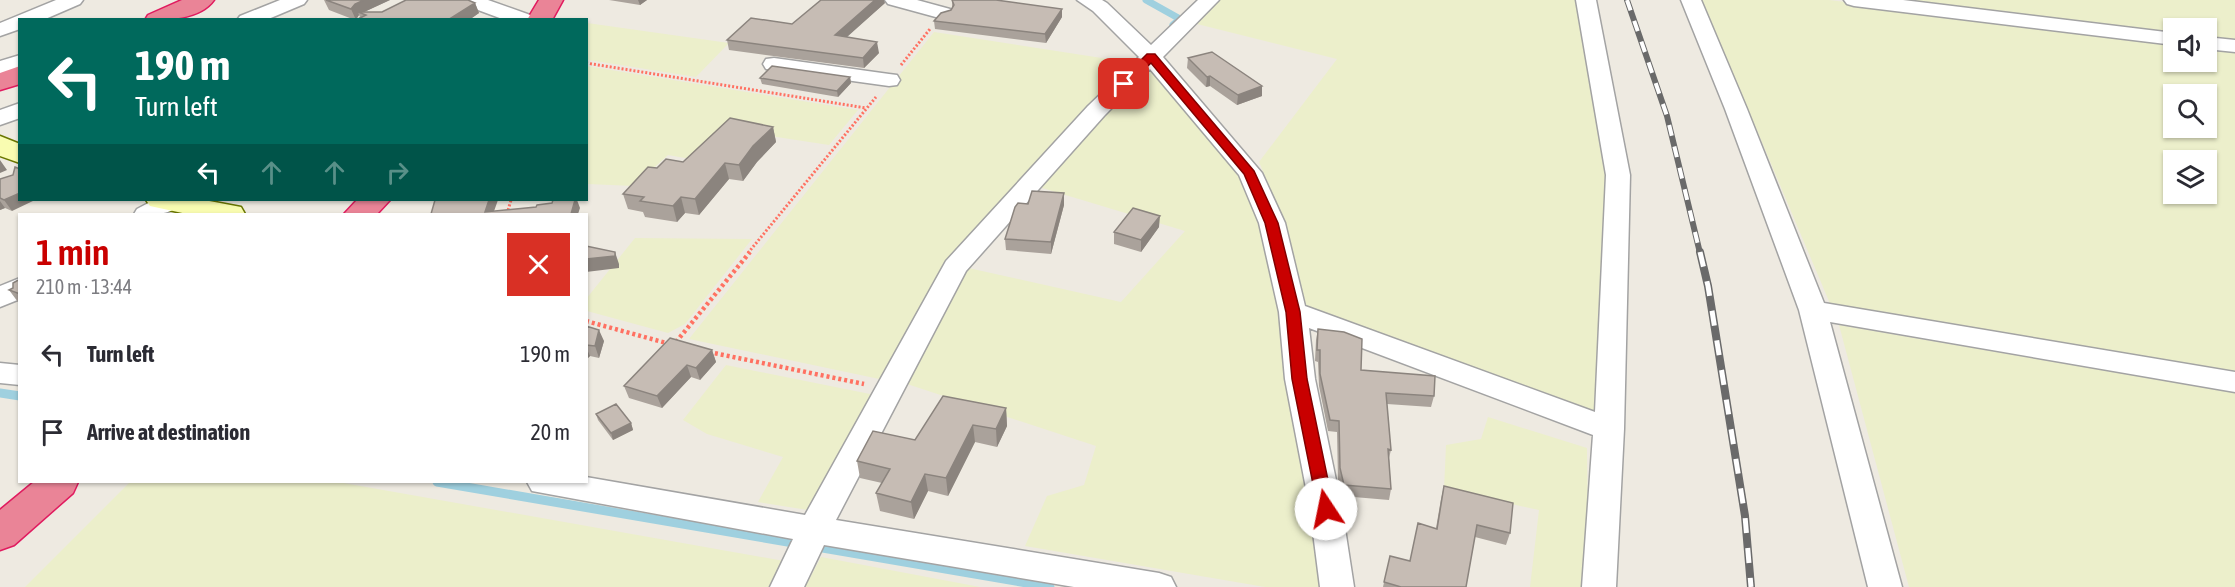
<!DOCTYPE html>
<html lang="en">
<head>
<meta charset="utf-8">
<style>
  body { margin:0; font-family:"Asap Condensed",sans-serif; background:#f7f7f7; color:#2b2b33; height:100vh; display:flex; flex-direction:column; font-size:22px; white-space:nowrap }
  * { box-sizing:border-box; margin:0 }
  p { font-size:20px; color:#7c7c81 }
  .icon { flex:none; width:33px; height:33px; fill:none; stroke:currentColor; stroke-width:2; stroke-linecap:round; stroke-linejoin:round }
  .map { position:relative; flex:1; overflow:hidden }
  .side { position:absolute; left:18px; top:213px; width:570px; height:270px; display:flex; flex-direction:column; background:#fff; border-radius:0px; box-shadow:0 2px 4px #0004 }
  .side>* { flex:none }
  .hud { position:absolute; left:18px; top:18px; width:570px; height:183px; border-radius:0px; box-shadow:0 2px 4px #0004; background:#00695c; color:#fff; overflow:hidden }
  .controls { position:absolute; left:2163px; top:18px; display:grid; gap:12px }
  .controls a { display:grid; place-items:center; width:54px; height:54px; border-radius:0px; background:#fff; box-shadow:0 2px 4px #0004; font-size:30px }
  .pin { position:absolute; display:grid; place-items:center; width:51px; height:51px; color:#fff; margin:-26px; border-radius:12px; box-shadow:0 3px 9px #0006 }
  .me { position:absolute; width:66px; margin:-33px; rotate:349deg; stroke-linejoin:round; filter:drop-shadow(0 0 4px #0008) }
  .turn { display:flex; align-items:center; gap:21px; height:126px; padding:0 18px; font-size:27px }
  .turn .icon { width:78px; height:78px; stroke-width:2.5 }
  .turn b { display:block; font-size:42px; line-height:51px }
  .lanes { display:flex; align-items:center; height:57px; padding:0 18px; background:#0003; justify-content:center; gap:30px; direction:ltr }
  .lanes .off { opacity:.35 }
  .round { display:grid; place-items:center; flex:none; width:63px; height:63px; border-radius:0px; background:#f7f7f7 }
  .summary { display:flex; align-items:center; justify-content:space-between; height:102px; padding:0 18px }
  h1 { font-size:36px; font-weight:600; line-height:45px; color:#c90000 }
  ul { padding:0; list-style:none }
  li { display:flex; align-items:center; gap:18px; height:78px; padding:0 18px }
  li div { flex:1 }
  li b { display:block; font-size:22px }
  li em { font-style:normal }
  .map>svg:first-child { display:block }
</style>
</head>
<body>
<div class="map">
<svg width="2235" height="587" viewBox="0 0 2235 587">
  <rect width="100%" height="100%" fill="#eeeae1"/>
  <path fill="#ecefcb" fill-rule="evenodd" d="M1220 0H1576L1581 19 1606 176 1598 414 1307 308 1284 221 1259 162 1337 59 1197 24Z
    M1702 0H1829L2173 42 2174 62H2206L2207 46 2235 50V375L1831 306ZM2174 94H2206V128H2174ZM2174 160H2206V194H2174Z
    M1886 0H2235V42L2207 39 2206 28H2174L2173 35Z
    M587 23 729 43 696 77 589 60 587 59Z
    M934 32 1134 63 1085 111 884 380 689 339Z
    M586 66 858 110 829 145 731 130 702 161 668 155 634 186 587 184Z
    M1148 67 1244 174 1267 230 1321 587H1265L1025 546 1047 496 1084 485 1096 446 904 383 964 267 1121 302 1185 231 1039 187Z
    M635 238 752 239 685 324 668 333 587 311 586 299Z
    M1839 325 2235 393V587H1909Z
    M726 365 875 395 814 511 758 502 783 457 707 434 683 420Z
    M1488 417 1587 448 1588 522 1582 587H1530L1539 510 1444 489 1446 445 1481 439Z
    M130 482H338L784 561 771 587H25Z
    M821 557 980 587H805Z"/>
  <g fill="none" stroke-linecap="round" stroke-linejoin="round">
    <path stroke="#9fd0df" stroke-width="7" d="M1146 0 1180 19 1173 25"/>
    <path stroke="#9fd0df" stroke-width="9" d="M0 393 20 396
      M437 482 1050 587"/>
    <defs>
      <path id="street" d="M56 0H83L80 4 43 20H20V29L0 36V23Z
        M280 0H307L304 4 266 20H237L240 16Z
        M459 0H488L533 16 536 20H505L462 4Z
        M885 0H917L950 9 953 13 950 17 943 19 888 4Z
        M1077 0H1102L1107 3 1151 45 1198 0H1219L1163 57 1262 173 1285 223 1305 306 1595 412 1606 175 1576 0H1596L1630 175 1624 429 1616 587H1582L1593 435 1309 328 1315 379 1342 509 1354 587H1320L1310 509 1285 379 1279 312 1259 223 1239 175 1150 69 1104 116 966 271 836 520 1159 573 1171 577 1176 587H1074L824 545 804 587H770L793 539 532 491 527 482H586V477L805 515 946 261 1088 106 1139 57 1093 11Z
        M1681 0H1701L1747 109 1824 303 2235 372V392L1830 322 1902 587H1868L1799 310 1725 109Z
        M1844 0H1903L2174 33V45L1854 6 1847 4Z
        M2206 37 2235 40V52L2206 49Z
        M20 55V68L0 74V61Z
        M774 58 889 74 897 75 900 80 897 85 889 86 766 69 763 64 766 59Z
        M20 103V118L0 125V110Z
        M154 200H184C173 217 152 214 134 214L137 209Z
        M20 278V299L0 307V286Z
        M0 363 20 365V385L0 383Z"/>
      <path id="secondary" d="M0 136 20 144V163L0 156Z
        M146 200H204L241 207 245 214H187L150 206Z"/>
      <path id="highway" d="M182 0H214C200 20 166 20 145 20L148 15Z
        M539 0H563L552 20H527Z
        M20 66V84L0 90V73Z
        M357 200H390L377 214H344Z
        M34 482H78L73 493 14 545 0 550V510Z"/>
    </defs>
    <use href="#street" stroke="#a3a3a3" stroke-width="3"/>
    <use href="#secondary" stroke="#6a7700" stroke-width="3"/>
    <use href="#highway" stroke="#e01b5f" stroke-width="3"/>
    <path stroke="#ff7162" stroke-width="3" stroke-dasharray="2 2" stroke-linecap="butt" d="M586 63 866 108
      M901 65 930 29
      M507 214 511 200
      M748 253 876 97"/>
    <path stroke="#ff7162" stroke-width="4.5" stroke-dasharray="3 3" stroke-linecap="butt" d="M586 321 670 344
      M676 342 750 252
      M709 352 864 384"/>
    <use href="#street" fill="#fff" fill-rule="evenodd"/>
    <use href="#secondary" fill="#f9fcb1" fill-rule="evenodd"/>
    <use href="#highway" fill="#ea8497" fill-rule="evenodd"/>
    <defs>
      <path id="rail-far1" d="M1627 0 1667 116 1700 253"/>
      <path id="rail" d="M1700 252 1708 286 1745 516 1751 587"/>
    </defs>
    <use href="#rail-far1" stroke="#6a6a6a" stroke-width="6"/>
    <use href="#rail" stroke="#6a6a6a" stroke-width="8"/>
    <use href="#rail-far1" stroke="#fff" stroke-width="4" stroke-dasharray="11" stroke-linecap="butt"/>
    <use href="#rail" stroke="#fff" stroke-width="5" stroke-dasharray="15" stroke-linecap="butt"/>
  </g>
  <path fill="#aaa29b" d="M324 0H390L364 12H382L475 3 479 13 469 20H356L360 17 359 15 355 20 329 10Z
    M609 0H647L640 5Z
    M952 0 1062 17 1046 43 935 29 934 21 951 10 952 8Z
    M885 3 846 37 879 53 864 68 729 50 727 40Z
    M1188 58 1262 86V96L1237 105 1210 86 1206 87 1187 68Z
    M850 77 851 83 838 97 762 84 760 78Z
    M773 127 776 142 757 162 743 181 729 179 699 215 685 213 677 222 645 217 643 212 628 209 623 194 657 168 683 162Z
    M0 179 12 211 5 208 0 210Z
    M1028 204 1064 205 1051 254 1006 250 1005 239Z
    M1159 227 1141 252 1114 244V232Z
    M20 279V303L18 302 9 290 13 288Z
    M586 326 604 341 599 358 590 356 586 360Z
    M1318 329 1361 370 1434 396 1431 407 1387 404 1391 450 1389 458 1391 489 1389 500 1342 496 1338 480 1337 432 1328 431 1319 386 1318 362 1315 361 1316 340Z
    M712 350 716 362 700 380 691 377 662 408 629 398 624 386Z
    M1006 408 1007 426 997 447 975 442 948 496 928 491 914 519 880 511 876 493 882 483 860 478 857 461Z
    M596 414 631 423 633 430 613 440 598 420Z
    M1444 486 1510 533 1506 545 1475 537 1466 587H1383L1390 556 1410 561 1436 528 1441 499Z"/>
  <path fill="#8b847e" d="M364 0H390L362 13 359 12 355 4Z
    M638 0H647L640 5Z
    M875 0H884L885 3 837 46 835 35Z
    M475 3 479 13 469 20H448Z
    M355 4 359 12H358L359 15 356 20 351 9Z
    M1062 9V17L1046 43 1045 34Z
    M877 42 879 53 864 68 863 58Z
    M1210 76V86L1206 87 1207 77Z
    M850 77 851 83 838 97 837 91Z
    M1262 86V96L1237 105 1238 95Z
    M773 127 776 142 757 162 743 181 739 165 753 146Z
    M0 160 7 170 0 173Z
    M725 163 729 179 699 215 695 199Z
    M20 193V200H35L12 211 4 200Z
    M1064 193V205L1051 254V242Z
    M681 197 685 213 677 222 673 206Z
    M489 200H498L493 214 485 212Z
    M575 200H577L580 208 578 214H571Z
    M0 201 5 208 0 210Z
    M1160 216 1159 227 1141 252V240Z
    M615 252 619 264V268L586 272V259Z
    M599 330 604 341 599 358 595 346Z
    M586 347 590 356 586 360Z
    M712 350 716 362 700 380 696 368Z
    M687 365 691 377 662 408 657 396Z
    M1006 408 1007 426 997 447 996 429Z
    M631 423 633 430 613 440 611 433Z
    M973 425 975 442 948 496 946 478Z
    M925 474 928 491 914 519 911 502Z"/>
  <path fill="#c6bcb4" stroke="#8b847e" stroke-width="1.5" d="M326 0H364L355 4 351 9Z
    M406 0H468L475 3 448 20H356L366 15 358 12H382Z
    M821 0H875L835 35 877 42 863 58 727 40 751 18 792 24Z
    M952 0H996L1062 9 1045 34 934 21 941 13 951 10 954 5Z
    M1212 52 1262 86 1238 95 1210 76 1207 77 1188 58Z
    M772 66 850 77 837 91 760 78Z
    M730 118 773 127 753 146 739 165 725 163 695 199 681 197 673 206 640 201 644 197 623 194 648 167 657 168 666 159 683 162Z
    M15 167 20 169V193L4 200 0 198V179L13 175Z
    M1032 191 1064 193 1051 242 1005 239 1015 207 1018 203 1028 204Z
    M435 200H489L485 212 536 207 537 205 552 203 553 200H575L571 214H431Z
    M1133 208 1160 216 1141 240 1114 232Z
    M586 246 615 252V256L586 259Z
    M20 279V294L9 290 13 288V283Z
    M586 326 599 330 595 346 586 345Z
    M1318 329 1344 332 1362 339 1361 370 1435 376 1434 396 1386 393 1391 450 1388 449 1391 489 1344 485 1340 468 1339 421 1330 420 1320 374V350H1317Z
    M670 338 712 350 696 368 687 365 657 396 624 386Z
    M943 396 1006 408 996 429 973 425 946 478 925 474 911 502 876 493 890 469 857 461 873 431 915 440Z
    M616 404 631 423 611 433 596 414Z
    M1444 486 1513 503 1510 533 1477 525 1466 587H1401L1384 582 1390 556 1410 561 1418 523 1437 529Z"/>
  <path fill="#c90000" stroke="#830000" stroke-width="1.5" d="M1147 54H1155L1254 171 1278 223 1300 312 1307 379 1334 509 1332 514 1326 516 1320 514 1318 509 1292 379 1286 312 1265 223 1244 174 1151 63 1127 86H1120V81Z"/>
</svg>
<div class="controls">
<a><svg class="icon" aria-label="sound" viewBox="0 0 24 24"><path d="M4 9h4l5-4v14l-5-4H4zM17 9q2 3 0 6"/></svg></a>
<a><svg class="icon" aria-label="search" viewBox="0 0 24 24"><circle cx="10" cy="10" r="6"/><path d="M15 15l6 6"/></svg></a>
<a><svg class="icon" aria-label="layers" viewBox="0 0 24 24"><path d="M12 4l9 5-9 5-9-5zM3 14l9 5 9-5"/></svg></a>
</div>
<div class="pin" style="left:1124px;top:84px;background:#d93025"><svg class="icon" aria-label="arrive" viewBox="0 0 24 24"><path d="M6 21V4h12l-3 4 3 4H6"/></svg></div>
<svg class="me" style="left:1326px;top:509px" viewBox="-20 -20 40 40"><circle r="19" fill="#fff"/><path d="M0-13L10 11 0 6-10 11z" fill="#c90000"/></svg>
<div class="hud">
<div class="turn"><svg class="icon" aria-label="left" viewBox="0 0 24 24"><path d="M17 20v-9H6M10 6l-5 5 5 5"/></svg><div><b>190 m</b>Turn left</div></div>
<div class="lanes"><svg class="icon" aria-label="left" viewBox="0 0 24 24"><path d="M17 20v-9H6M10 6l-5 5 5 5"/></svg><svg class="icon off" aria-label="ahead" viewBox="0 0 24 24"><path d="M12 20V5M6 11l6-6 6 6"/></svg><svg class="icon off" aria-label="ahead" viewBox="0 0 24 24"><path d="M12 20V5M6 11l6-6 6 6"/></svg><svg class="icon off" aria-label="right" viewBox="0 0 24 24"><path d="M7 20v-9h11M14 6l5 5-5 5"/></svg></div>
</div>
<section class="side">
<div class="summary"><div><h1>1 min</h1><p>210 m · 13:44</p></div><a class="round" style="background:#d93025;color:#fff"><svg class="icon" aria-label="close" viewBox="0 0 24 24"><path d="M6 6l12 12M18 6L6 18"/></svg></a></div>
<ul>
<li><svg class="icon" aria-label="left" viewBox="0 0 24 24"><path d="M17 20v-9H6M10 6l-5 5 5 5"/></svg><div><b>Turn left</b></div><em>190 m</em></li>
<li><svg class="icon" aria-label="arrive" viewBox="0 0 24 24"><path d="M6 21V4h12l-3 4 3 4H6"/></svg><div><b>Arrive at destination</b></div><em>20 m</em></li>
</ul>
</section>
</div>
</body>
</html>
